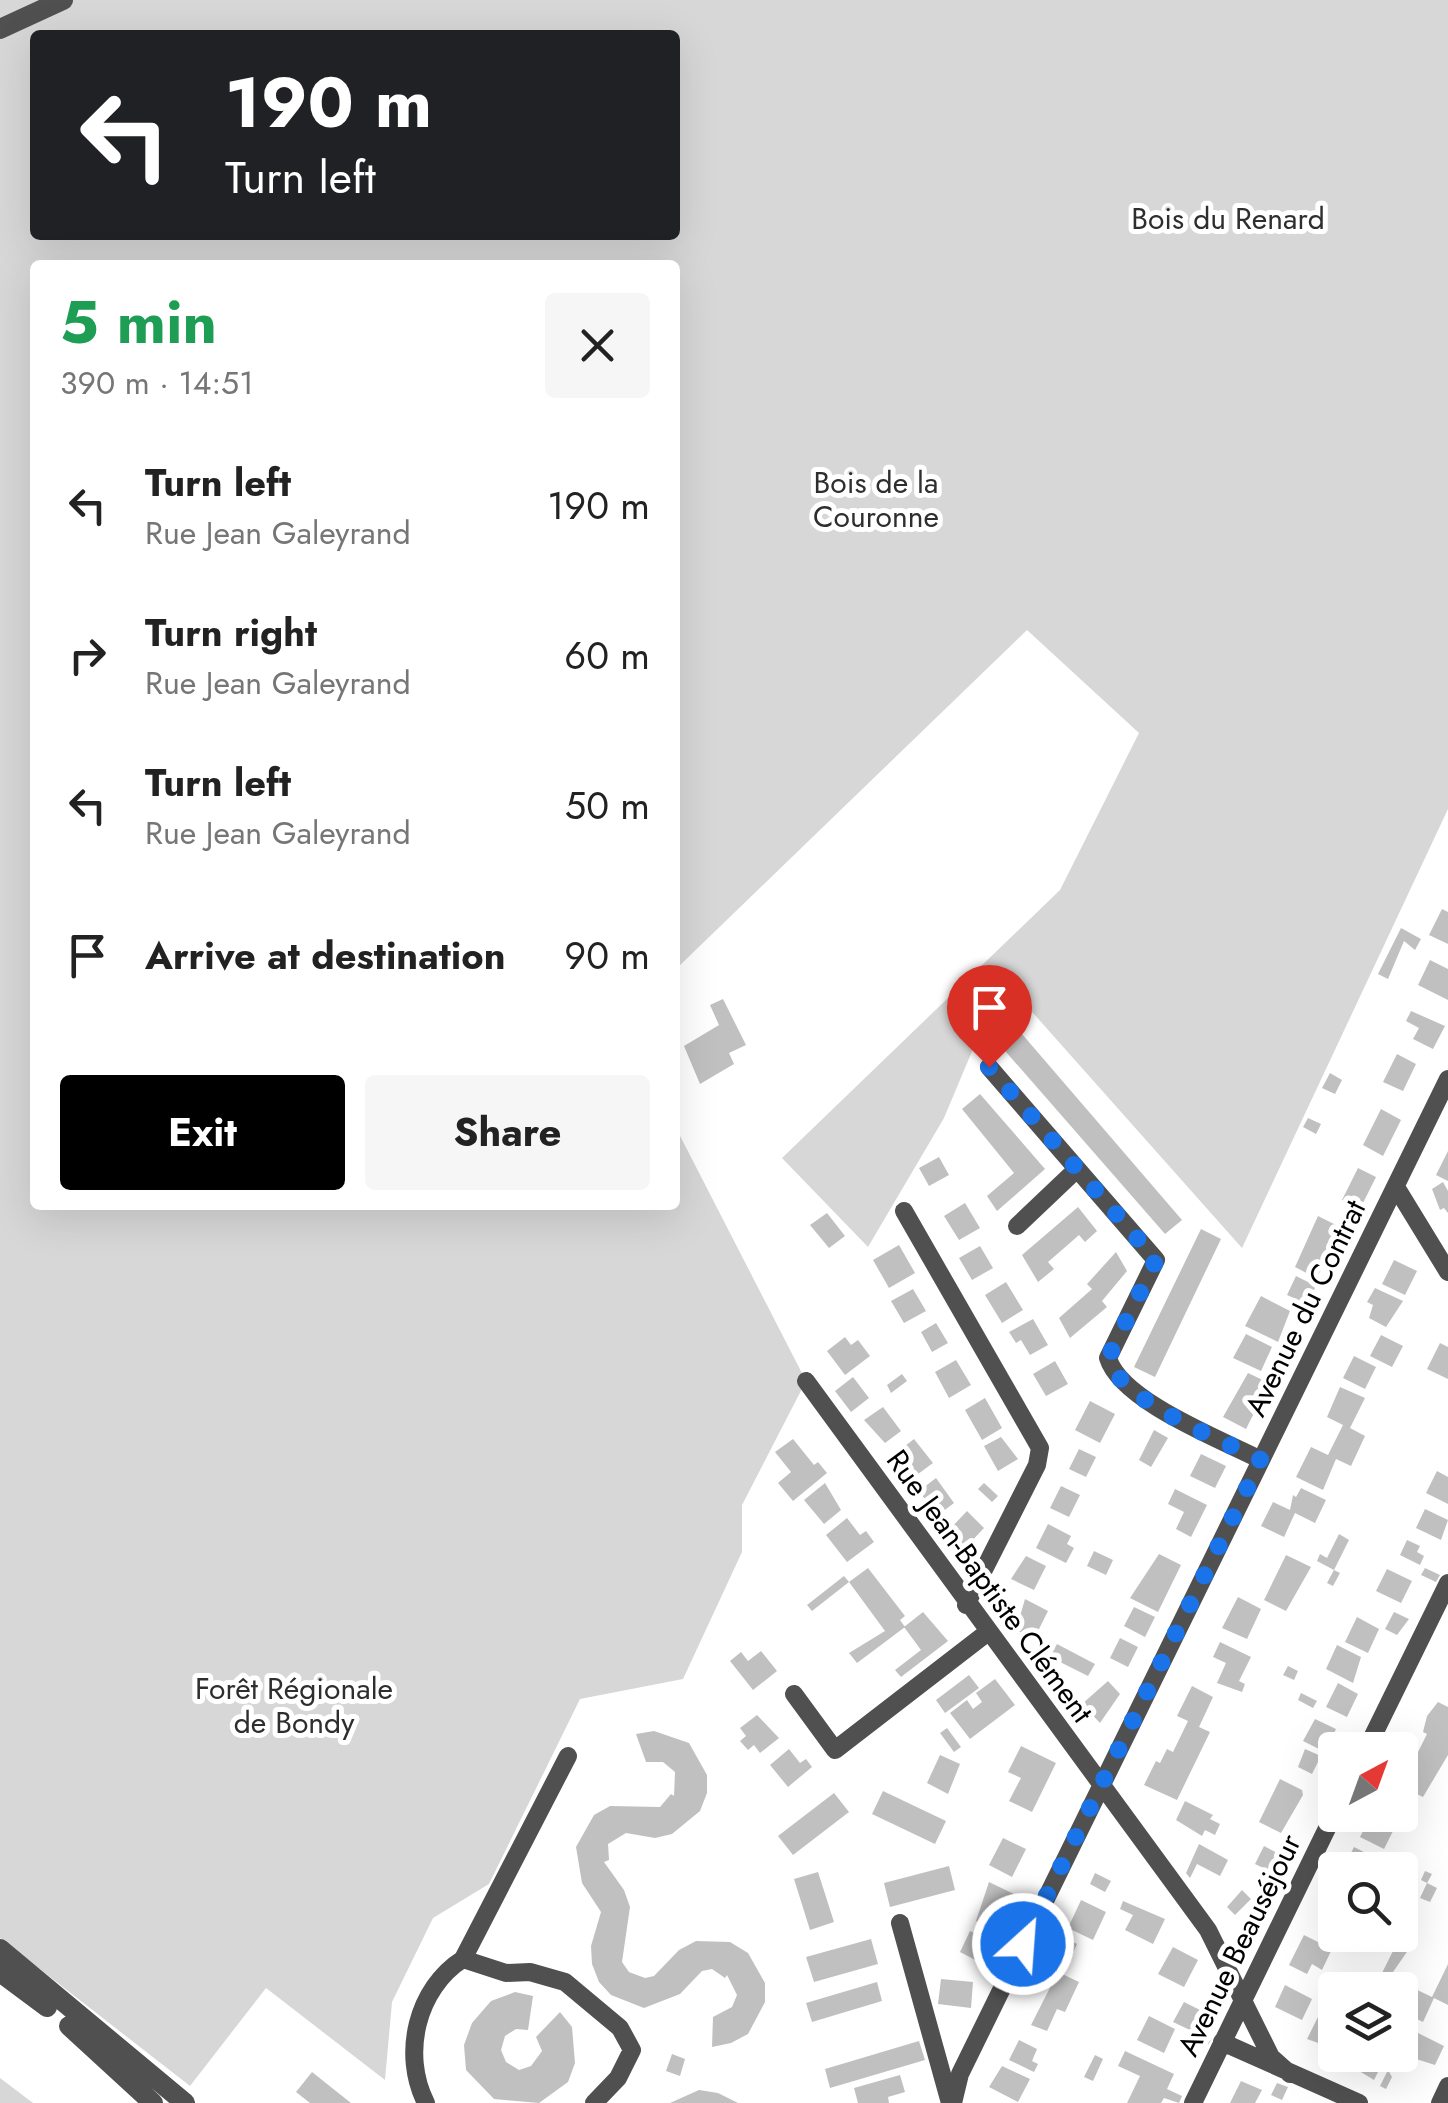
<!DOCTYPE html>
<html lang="en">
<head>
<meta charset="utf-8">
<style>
  body { margin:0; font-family:Jost,sans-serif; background:#f6f6f6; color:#222; height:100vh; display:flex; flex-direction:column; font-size:38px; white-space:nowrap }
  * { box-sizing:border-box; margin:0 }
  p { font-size:32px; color:#767676 }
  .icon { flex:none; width:55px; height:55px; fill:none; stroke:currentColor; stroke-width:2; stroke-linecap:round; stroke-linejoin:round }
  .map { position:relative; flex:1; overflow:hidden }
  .side { position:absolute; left:30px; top:260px; width:650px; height:950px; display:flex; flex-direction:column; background:#fff; border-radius:10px; box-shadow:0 10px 40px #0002 }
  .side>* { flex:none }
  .banner { position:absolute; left:30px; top:30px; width:650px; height:210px; border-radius:10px; box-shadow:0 10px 40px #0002; background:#202124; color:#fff; overflow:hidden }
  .needle { width:65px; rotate:41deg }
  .buttons { position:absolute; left:1318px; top:1732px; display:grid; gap:20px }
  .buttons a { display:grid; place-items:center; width:100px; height:100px; border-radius:10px; background:#fff; box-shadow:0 10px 40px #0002; font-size:50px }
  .pin { position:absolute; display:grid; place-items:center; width:85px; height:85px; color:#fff; margin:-102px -42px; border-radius:50% 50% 50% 0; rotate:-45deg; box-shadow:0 0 10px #0007 }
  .pin .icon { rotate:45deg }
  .me { position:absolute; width:110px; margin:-55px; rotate:26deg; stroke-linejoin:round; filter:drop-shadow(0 0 8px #0008) }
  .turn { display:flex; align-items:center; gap:35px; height:210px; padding:0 30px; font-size:45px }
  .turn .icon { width:130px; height:130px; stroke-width:2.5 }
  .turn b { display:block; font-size:70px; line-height:85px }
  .round { display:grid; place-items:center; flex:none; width:105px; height:105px; border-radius:10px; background:#f6f6f6 }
  .overview { display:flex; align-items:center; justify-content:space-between; height:170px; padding:0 30px }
  h1 { font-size:60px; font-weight:700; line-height:75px; color:#1e9e55 }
  .primary-button { display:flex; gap:20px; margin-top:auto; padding:20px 30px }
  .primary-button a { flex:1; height:115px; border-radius:10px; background:#000; color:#fff; font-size:40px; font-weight:700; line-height:115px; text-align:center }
  .primary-button a+a { background:#f6f6f6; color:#222 }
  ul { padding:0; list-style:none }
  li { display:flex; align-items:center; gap:30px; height:150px; padding:0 30px }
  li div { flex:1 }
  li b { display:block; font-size:38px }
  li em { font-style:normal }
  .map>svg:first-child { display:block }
</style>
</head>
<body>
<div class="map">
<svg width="1448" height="2103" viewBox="0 0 1448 2103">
  <rect width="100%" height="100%" fill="#fff"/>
  <path fill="#d7d7d7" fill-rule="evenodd" d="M0 0H1448V809L1242 1248 1009 986 973 1049 944 1118 868 1247 782 1158 1060 890 1139 733 1027 630 675 970V265H35V1205H675V1126L806 1381 742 1505V1552L683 1679 580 1699 489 1884 433 1918 392 2002 385 2080 266 1988 190 2086 0 1938ZM35 35H675V235H35Z
    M0 2078 33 2103H0Z"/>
  <path fill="#c0c0c0" d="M1442 909 1448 912V944L1429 935Z
    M1401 928 1421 939 1415 950 1404 941 1388 979 1378 974Z
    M1430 960 1448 969V1000L1418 985Z
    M723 999 746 1045 729 1053 734 1064 700 1084 684 1046 719 1025 710 1005Z
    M1411 1011 1445 1026 1433 1049 1413 1039 1419 1028 1406 1021Z
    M1004 1013 1182 1220 1165 1234 986 1029Z
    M1397 1054 1416 1064 1403 1091 1383 1082Z
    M1330 1073 1342 1080 1335 1094 1322 1088Z
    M980 1094 1045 1169 997 1211 987 1196 1014 1173 962 1109Z
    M1381 1109 1401 1120 1383 1156 1363 1145Z
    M1308 1118 1321 1124 1316 1134 1303 1127Z
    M1448 1151V1181L1436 1175Z
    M939 1157 949 1175 929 1186 919 1168Z
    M1358 1168 1376 1177 1360 1209 1342 1200Z
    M1443 1182 1448 1191V1213L1444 1208 1440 1210 1432 1189Z
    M965 1203 980 1228 959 1240 944 1216Z
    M1078 1207 1097 1231 1085 1242 1079 1235 1063 1249 1048 1262 1054 1269 1038 1282 1022 1255Z
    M827 1213 845 1236 829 1248 810 1225Z
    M1318 1216 1346 1230 1316 1278 1295 1267Z
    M1201 1229 1221 1239 1155 1377 1134 1367Z
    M899 1245 915 1273 889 1288 873 1260Z
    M980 1246 993 1268 972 1280 959 1258Z
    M1116 1252 1127 1271 1102 1301 1107 1307 1070 1338 1059 1318 1092 1289 1087 1284Z
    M1394 1260 1417 1271 1405 1295 1382 1284Z
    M1296 1276 1316 1286 1307 1304 1287 1295Z
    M1006 1282 1023 1310 1002 1323 985 1295Z
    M1375 1288 1403 1301 1386 1327 1369 1318 1373 1305 1367 1302Z
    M913 1289 926 1311 904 1323 891 1301Z
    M1261 1296 1290 1311 1278 1342 1245 1326Z
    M1033 1319 1048 1345 1030 1355 1021 1340 1016 1343 1009 1332Z
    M936 1323 948 1343 932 1352 921 1332Z
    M1246 1334 1272 1347 1261 1371 1233 1358Z
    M1381 1335 1403 1346 1392 1367 1370 1356Z
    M845 1337 851 1345 858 1340 870 1356 845 1375 827 1351Z
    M1440 1343 1448 1347V1379L1427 1369Z
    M1354 1356 1376 1367 1365 1389 1343 1378Z
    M956 1360 971 1385 949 1398 935 1372Z
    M1055 1361 1068 1384 1046 1396 1033 1374Z
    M1248 1373 1269 1383 1246 1429 1223 1417Z
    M902 1374 907 1381 891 1393 887 1385Z
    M853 1377 869 1398 851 1412 835 1391Z
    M1340 1387 1365 1398 1350 1428 1365 1436 1351 1466 1336 1459 1323 1490 1296 1477 1311 1447 1328 1455 1343 1425 1327 1417Z
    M985 1398 1002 1428 982 1440 965 1410Z
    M1090 1401 1115 1414 1100 1443 1075 1430Z
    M883 1407 901 1431 885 1443 864 1420Z
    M1154 1430 1168 1438 1151 1467 1139 1460Z
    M1001 1437 1018 1459 998 1471 984 1446Z
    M793 1439 814 1465 818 1462 827 1473 793 1501 778 1483 791 1472 775 1452Z
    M914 1439 933 1463 914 1477 896 1453Z
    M1079 1449 1096 1457 1086 1477 1069 1469Z
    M1201 1454 1226 1466 1215 1488 1190 1476Z
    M1437 1471 1448 1477V1504L1426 1493Z
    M936 1478 954 1503 937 1516 919 1491Z
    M825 1483 841 1510 824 1524 804 1500Z
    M984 1483 998 1496 992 1502 978 1489Z
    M1061 1486 1080 1495 1069 1517 1050 1508Z
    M1301 1488 1326 1500 1315 1523 1295 1513 1284 1537 1261 1526 1273 1502 1290 1510 1293 1495 1296 1497Z
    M1175 1489 1207 1505 1191 1537 1176 1529 1184 1512 1168 1504Z
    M1425 1509 1448 1520 1441 1540 1416 1528Z
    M967 1511 984 1528 965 1548 948 1531Z
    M847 1518 860 1535 866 1531 874 1542 847 1562 826 1535Z
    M1048 1524 1071 1536 1067 1544 1074 1548 1066 1563 1036 1548Z
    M1339 1534 1349 1540 1334 1570 1317 1561 1320 1554 1327 1558Z
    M1407 1540 1420 1546 1417 1552 1424 1556 1420 1565 1400 1555Z
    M1094 1551 1113 1560 1106 1575 1087 1566Z
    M1159 1554 1181 1565 1158 1612 1130 1598Z
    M1286 1555 1311 1567 1286 1611 1264 1600Z
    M1026 1556 1046 1566 1034 1590 1011 1579Z
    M868 1568 905 1616 900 1620 905 1627 857 1663 849 1653 885 1631 849 1582 812 1611 807 1605 844 1576 849 1582Z
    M1425 1568 1440 1575 1436 1582 1421 1575Z
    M1387 1569 1412 1581 1401 1603 1376 1591Z
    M1334 1570 1340 1573 1333 1586 1327 1583Z
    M1238 1597 1261 1609 1247 1639 1222 1628Z
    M1025 1599 1048 1611 1034 1639 1016 1630Z
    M1134 1607 1155 1617 1145 1637 1124 1626Z
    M923 1612 948 1641 901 1677 895 1670 921 1650 904 1627Z
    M1394 1612 1409 1619 1397 1635 1385 1629Z
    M1357 1617 1379 1629 1368 1653 1345 1642Z
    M1120 1638 1138 1647 1128 1667 1110 1658Z
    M1220 1642 1251 1657 1239 1681 1245 1684 1242 1692 1217 1683 1226 1663 1213 1657Z
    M1057 1644 1095 1664 1088 1676 1050 1657Z
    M1337 1645 1361 1657 1353 1683 1326 1669Z
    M761 1651 777 1671 753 1690 730 1661 741 1652 748 1661Z
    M1288 1666 1298 1671 1294 1680 1283 1675Z
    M969 1675 979 1688 945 1713 936 1700Z
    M995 1679 1015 1705 970 1739 950 1713 967 1700 973 1709 982 1702 976 1693Z
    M1108 1681 1120 1694 1100 1723 1082 1704Z
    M1338 1683 1358 1694 1347 1717 1326 1707Z
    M1192 1686 1213 1697 1199 1727 1210 1732 1177 1800 1144 1785 1156 1761 1160 1763 1167 1749 1173 1752 1188 1721 1177 1716Z
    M1301 1693 1317 1701 1313 1708 1298 1700Z
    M1438 1702 1448 1707V1755L1423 1797 1400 1786V1777L1409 1763 1412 1764 1427 1734 1423 1732 1427 1716Z
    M757 1715 779 1738 760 1753 754 1745 748 1750 740 1741 746 1736 740 1728Z
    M1315 1719 1336 1729 1325 1752 1303 1741Z
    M947 1728 961 1747 954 1752 940 1733Z
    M654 1731 689 1743 707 1775V1793L700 1811 672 1834 655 1838 626 1833 608 1844 609 1860 604 1862 624 1890 630 1907 622 1962 629 1972 645 1978 654 1976 679 1950 696 1941 730 1942 748 1953 765 1983V2002L748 2034 731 2043 712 2047 713 2017 732 2007 737 1995 727 1975 725 1978 712 1969 702 1971 680 1994 644 2008 611 1995 599 1982 592 1964 591 1946 601 1912 582 1883 576 1847 594 1815 610 1806 660 1807 671 1794 674 1796 675 1772 663 1762H646L636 1734Z
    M1021 1746 1056 1763 1032 1812 1009 1801 1021 1778 1008 1772Z
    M789 1749 800 1763 806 1759 812 1767 788 1787 770 1765Z
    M1305 1749 1321 1756 1312 1774 1298 1767Z
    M940 1755 960 1764 948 1794 927 1783Z
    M1280 1779 1302 1790 1303 1795 1281 1833 1259 1822Z
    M883 1791 946 1821 935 1844 872 1814Z
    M834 1793 849 1812 793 1855 778 1836Z
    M1185 1801 1213 1815 1210 1819 1220 1824 1215 1835 1205 1830 1202 1836 1176 1820Z
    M1400 1807 1404 1809 1384 1849 1360 1837 1371 1815H1400Z
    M1003 1838 1026 1849 1012 1877 989 1865Z
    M1199 1844 1228 1860 1220 1876 1197 1864 1190 1878 1186 1873Z
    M1264 1846 1287 1858 1278 1875 1255 1864Z
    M1354 1847 1376 1858 1370 1870 1344 1867Z
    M949 1866 955 1890 890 1907 884 1883Z
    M1425 1871 1432 1874 1427 1883 1437 1888 1430 1902 1420 1898 1427 1883 1421 1880Z
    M818 1872 834 1922 810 1930 794 1879Z
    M1095 1873 1111 1881 1105 1892 1090 1884Z
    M989 1882 1022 1898 1004 1934 976 1921Z
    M1242 1890 1251 1899 1235 1915 1227 1907Z
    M1081 1900 1106 1912 1093 1940 1068 1928Z
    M1123 1901 1165 1919 1153 1944 1125 1930 1133 1915 1120 1909Z
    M1335 1907V1935H1351L1346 1947 1322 1935Z
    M970 1931 995 1943 983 1964 960 1952Z
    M1304 1935 1332 1949 1322 1970 1312 1964 1307 1974 1289 1965Z
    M1062 1936 1077 1944 1066 1967 1050 1960Z
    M871 1939 878 1964 814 1982 806 1957Z
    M1397 1943 1409 1949 1386 1982 1379 1979Z
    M1173 1947 1198 1960 1184 1987 1158 1974Z
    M1448 1964V2005L1434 1998 1423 2022 1400 2011 1409 1986 1432 1997Z
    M1058 1972 1079 1982 1065 2012 1057 2009 1047 2031 1031 2025Z
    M941 1979 973 1982 971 2008 938 2004Z
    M877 1982 882 2001 812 2022 806 2003Z
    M1285 1985 1312 1999 1302 2020 1275 2007Z
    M515 1992 533 1996 528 2030 516 2029 505 2036 501 2050 506 2062 519 2070 531 2066 542 2051 536 2037 560 2012 572 2027 575 2063 568 2082 539 2103 494 2099 466 2070 464 2045 472 2023 491 2001Z
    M1184 2002 1202 2011 1192 2031 1173 2022Z
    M1335 2006V2049L1307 2039 1322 2009 1331 2014Z
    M1149 2016 1175 2029 1164 2053 1137 2040Z
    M1414 2031 1444 2046 1435 2065 1413 2058 1416 2051 1406 2046Z
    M1200 2032 1212 2038 1208 2045 1196 2039Z
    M1019 2040 1037 2049 1032 2061 1038 2064 1034 2072 1009 2060Z
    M919 2041 925 2060 830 2088 825 2069Z
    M1125 2051 1174 2074 1167 2089 1182 2096 1179 2103 1164 2098 1161 2103H1127L1140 2076 1118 2066Z
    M672 2054 685 2059 680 2076 666 2071Z
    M1095 2055 1103 2059 1093 2081 1084 2077Z
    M1350 2055H1383L1386 2056 1374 2080 1346 2063Z
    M1002 2066 1030 2079 1018 2102 989 2087Z
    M1388 2070 1392 2077 1386 2089 1380 2086Z
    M312 2072 351 2103H310L296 2092Z
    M900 2075 905 2092 888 2097 889 2103H858L854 2088Z
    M1241 2081 1262 2090 1255 2103H1230Z
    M1277 2083 1288 2087 1282 2100 1271 2095Z
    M699 2090 718 2093 738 2103H670Z"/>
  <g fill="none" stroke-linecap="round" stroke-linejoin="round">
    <path stroke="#505050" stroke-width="18" d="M989 1067 1156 1260 1108 1358C1121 1401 1220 1439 1261 1460
      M1396 1187 1448 1272
      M904 1211 1040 1448 1037 1465 966 1605
      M1017 1226 1077 1169
      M806 1381 1208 1930 1271 2057 1290 2074
      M794 1694 835 1750 988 1632
      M1366 1750 1448 1583
      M900 1923 950 2103
      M463 1959 568 1756
      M1222 2042 1359 2103
      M426 2103C401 2054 417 1988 463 1959L506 1973 530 1972 565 1982 620 2028 632 2050 618 2078 594 2103
      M953 2103 960 2074 1448 1079
      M1193 2103 1335 1812
      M1440 2103 1448 2086"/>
    <path stroke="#505050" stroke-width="20" d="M0 29 63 0
      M0 1949 185 2103
      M0 1972 47 2007
      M69 2026 153 2103"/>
  </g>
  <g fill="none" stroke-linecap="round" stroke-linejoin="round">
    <path stroke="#1a73e8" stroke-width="18" stroke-dasharray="0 32.4" d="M989 1067 1156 1260 1108 1358C1120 1401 1220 1439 1261 1460L1023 1944"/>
  </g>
  <g text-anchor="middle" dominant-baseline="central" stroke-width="10" stroke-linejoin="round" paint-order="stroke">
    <g font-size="30" fill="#2e2e2e" stroke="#fff">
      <text x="1228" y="218">Bois du Renard</text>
      <text x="876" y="482">Bois de la<tspan x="876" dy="34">Couronne</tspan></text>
      <text x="294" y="1688">Forêt Régionale<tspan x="294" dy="34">de Bondy</tspan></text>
    </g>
    <g font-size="30" fill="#000" stroke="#fff">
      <text transform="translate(1305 1308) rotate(-64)">Avenue du Contrat</text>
      <text transform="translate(990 1586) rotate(54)">Rue Jean-Baptiste Clément</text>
      <text transform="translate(1239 1945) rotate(-64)">Avenue Beauséjour</text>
    </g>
  </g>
</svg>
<div class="buttons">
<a><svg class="needle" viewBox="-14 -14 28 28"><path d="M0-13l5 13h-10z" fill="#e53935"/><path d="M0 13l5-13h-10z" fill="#767676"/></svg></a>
<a><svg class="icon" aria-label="search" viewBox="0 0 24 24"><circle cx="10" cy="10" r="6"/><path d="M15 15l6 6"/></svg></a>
<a><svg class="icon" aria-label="layers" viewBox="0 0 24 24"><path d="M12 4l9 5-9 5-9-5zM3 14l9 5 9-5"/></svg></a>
</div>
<div class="pin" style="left:989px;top:1067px;background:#d93025"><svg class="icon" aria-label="arrive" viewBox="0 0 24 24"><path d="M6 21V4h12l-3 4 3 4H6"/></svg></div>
<svg class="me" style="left:1023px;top:1944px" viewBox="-20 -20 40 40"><circle r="17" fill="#1a73e8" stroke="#fff" stroke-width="3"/><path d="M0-11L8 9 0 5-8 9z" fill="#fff"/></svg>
<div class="banner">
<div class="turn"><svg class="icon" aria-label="left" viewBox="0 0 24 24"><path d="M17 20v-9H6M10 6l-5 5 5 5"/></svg><div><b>190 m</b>Turn left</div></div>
</div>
<section class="side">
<div class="overview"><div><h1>5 min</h1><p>390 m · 14:51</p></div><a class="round"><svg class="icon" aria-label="close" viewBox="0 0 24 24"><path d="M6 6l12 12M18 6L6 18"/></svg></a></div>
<ul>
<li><svg class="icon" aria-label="left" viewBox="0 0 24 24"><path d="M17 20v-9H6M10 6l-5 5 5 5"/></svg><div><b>Turn left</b><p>Rue Jean Galeyrand</p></div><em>190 m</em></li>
<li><svg class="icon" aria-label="right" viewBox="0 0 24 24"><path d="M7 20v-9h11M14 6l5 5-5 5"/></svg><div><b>Turn right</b><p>Rue Jean Galeyrand</p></div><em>60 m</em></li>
<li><svg class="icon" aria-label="left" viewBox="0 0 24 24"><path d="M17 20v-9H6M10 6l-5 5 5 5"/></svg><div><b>Turn left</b><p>Rue Jean Galeyrand</p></div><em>50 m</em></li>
<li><svg class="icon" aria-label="arrive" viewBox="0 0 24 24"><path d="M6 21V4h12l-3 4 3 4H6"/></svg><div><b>Arrive at destination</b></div><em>90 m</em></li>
</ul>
<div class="primary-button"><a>Exit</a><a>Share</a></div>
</section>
</div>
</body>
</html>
